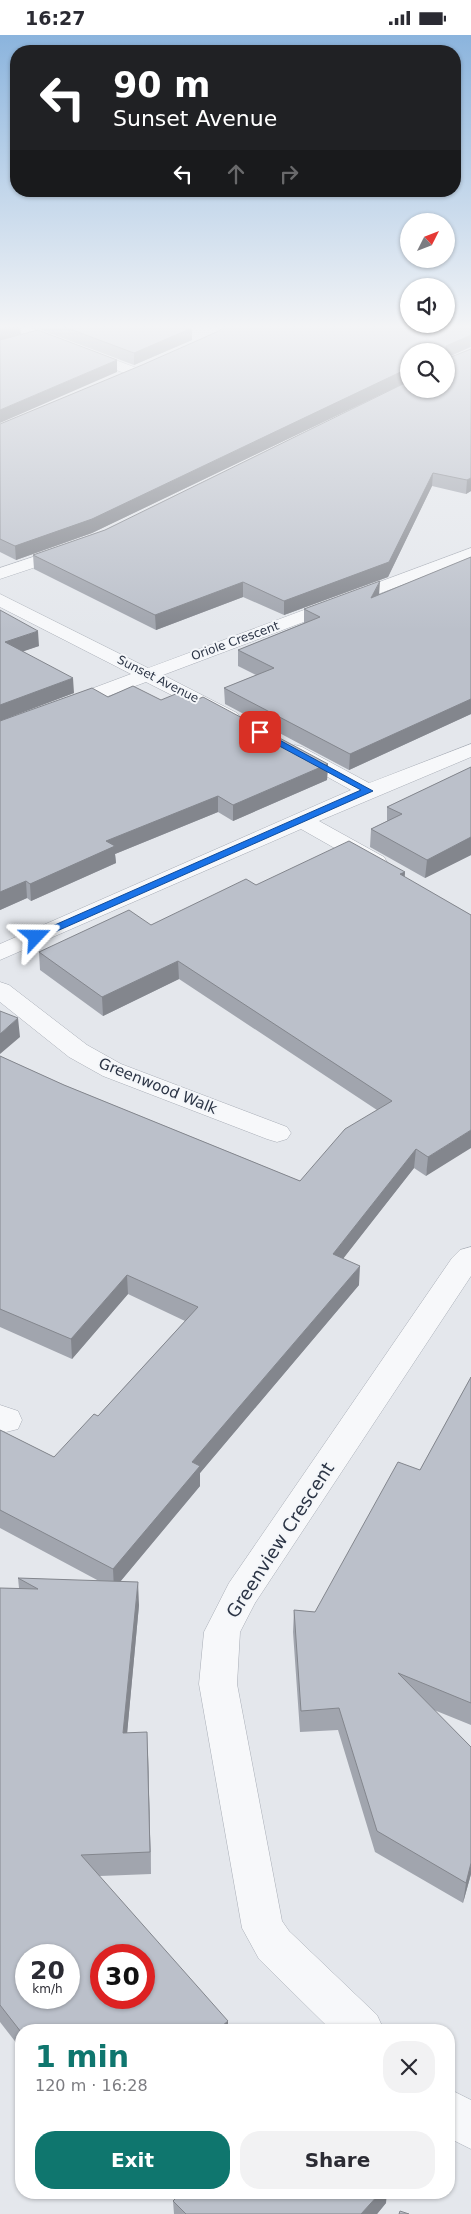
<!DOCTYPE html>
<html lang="en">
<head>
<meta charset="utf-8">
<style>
  body { margin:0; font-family:"DejaVu Sans",sans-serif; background:#f2f2f3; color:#2b2b33; height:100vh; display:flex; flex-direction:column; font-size:19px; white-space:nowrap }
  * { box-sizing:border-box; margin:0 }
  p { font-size:16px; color:#7c7c81 }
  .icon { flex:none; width:28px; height:28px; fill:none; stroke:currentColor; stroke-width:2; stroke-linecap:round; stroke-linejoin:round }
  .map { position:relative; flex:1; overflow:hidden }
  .details { position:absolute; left:15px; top:1989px; width:440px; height:175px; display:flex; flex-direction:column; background:#fff; border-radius:20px; box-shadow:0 1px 4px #0004 }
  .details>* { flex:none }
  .hud { position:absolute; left:10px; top:10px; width:451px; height:152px; border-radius:20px; box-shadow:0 1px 4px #0004; background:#202124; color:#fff; overflow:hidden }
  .needle { width:32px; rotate:48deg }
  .fabs { position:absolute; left:400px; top:178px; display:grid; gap:10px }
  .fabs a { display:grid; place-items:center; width:55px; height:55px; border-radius:50%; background:#fff; box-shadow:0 1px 4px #0004; font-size:25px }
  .speed { position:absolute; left:15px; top:1909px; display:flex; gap:10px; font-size:25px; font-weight:700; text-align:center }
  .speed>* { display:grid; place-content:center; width:65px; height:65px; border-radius:50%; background:#fff; box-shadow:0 1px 4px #0004; line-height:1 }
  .speed small { font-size:12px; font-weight:400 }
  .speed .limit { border:8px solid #d22; background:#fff; color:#111 }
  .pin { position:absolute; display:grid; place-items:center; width:42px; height:42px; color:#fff; margin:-21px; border-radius:10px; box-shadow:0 2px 8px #0006 }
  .me { position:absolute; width:55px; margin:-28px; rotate:67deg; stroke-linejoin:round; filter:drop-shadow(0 0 4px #0008) }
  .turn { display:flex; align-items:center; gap:18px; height:105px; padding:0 20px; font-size:22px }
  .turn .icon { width:65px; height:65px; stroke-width:2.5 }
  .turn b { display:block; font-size:35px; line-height:42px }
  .lanes { display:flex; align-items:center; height:48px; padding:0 20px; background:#0003; justify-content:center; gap:25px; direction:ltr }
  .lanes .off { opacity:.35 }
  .round { display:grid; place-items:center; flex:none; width:52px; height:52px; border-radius:20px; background:#f2f2f3 }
  .overview { display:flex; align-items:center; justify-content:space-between; height:85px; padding:0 20px }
  h1 { font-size:30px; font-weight:600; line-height:38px; color:#0f766e }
  .action { display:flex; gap:10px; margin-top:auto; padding:10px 20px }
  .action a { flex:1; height:58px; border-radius:20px; background:#0f766e; color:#fff; font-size:20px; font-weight:600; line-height:58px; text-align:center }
  .action a+a { background:#f2f2f3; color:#2b2b33 }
  .status { display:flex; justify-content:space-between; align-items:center; height:35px; padding:0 25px; background:#fff; direction:ltr }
  .status svg { height:14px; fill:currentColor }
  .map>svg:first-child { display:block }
</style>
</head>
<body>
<div class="status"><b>16:27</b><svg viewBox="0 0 49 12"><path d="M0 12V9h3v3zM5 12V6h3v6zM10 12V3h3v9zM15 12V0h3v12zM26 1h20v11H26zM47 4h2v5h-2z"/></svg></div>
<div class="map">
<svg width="471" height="2179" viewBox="0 0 471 2179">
  <rect width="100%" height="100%" fill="#e4e7ec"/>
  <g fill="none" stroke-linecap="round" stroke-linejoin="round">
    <defs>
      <path id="minor" d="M4 290H23L142 335 144 338 137 342 132 341 6 293Z
        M69 510 75 511 78 515 75 519 0 544V533Z
        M471 513V524L163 640 237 678 240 682 237 686 230 688 223 686 146 647 0 701V688L131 639 0 572V559L148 633Z
        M471 709V722L319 786 384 822 387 827 384 832 376 834 368 832 301 794 0 925V909L351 755 288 720 284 716 288 712 295 710 302 712 369 748Z
        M0 947 9 950 87 1010 121 1029 287 1092 291 1098 287 1104 277 1107 267 1104 103 1041 69 1022 0 967Z
        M471 1212V1241L255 1568 240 1597 237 1649 282 1886 289 1896 377 1980 384 1995H331L259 1924 242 1893 199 1649 204 1597 229 1548 452 1223 460 1215Z
        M0 1370 18 1376 22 1385 18 1394 6 1397 0 1395Z
        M449 2054 471 2065V2114L449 2103Z"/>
    </defs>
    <use href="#minor" stroke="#a9aeb7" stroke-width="1"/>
    <use href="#minor" fill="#f7f8fa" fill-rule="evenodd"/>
  </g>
  <path fill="#a1a5ae" d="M28 290H184L192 305 134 330Z
    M471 290V312L446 323 471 456 466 459 432 451 388 542 284 580 243 562 156 595 34 534 33 520 105 495 446 354 409 316V346L92 498 16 525 0 517V389Z
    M471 522V679L349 735 225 669 224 653 256 640 238 631V615L304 588V574L379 560Z
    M0 575 39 611 23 616 74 658 9 682 108 662 161 665 194 666 328 729 327 745 233 786 218 777 115 819 116 828 31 866 27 863 0 875Z
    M471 732V820L425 843 370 812 371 794 387 786V772Z
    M405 837 404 842 471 880 426 1141 414 1133 343 1223 359 1250 200 1438V1451L120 1547 139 1570 127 1698 148 1720 151 1839 100 1841 21 1995V2014L0 1987V1553H19L18 1543 99 1546 0 1493V1395L54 1422 98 1381 185 1286 128 1259 72 1324 0 1292V1021L64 1050 300 1146 377 1075 179 944 103 981 40 935 39 917 151 890 256 850Z
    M471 1342V1690L434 1675 471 1712V1839L463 1868 375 1817 338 1695 300 1697 293 1597 294 1575 315 1577 420 1435Z
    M173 2166 386 2168 377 2179H174Z"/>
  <path fill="#83868d" d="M13 290H20L21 300 0 306V294Z
    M192 293V305L134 330V318Z
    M471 300 470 312 446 323V311Z
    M117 325V337L0 388V375Z
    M409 333V346L92 498 16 525 15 511Z
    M433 438 432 451 388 542 284 580V566Z
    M471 443V456L466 459 467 445Z
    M380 546 379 561 371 563Z
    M243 547V562L156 595 155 580Z
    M38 596 39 611 7 622 5 607Z
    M73 643 74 658 0 686V670Z
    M471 664V679L349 735 350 719Z
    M328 729 327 745 233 786V770Z
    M218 761V777L115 819 116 828 31 866 30 849 106 806Z
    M471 802V820L425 843 427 825Z
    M405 837 404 854 400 839Z
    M26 846 27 863 0 875V857Z
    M178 926 179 944 103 981 102 962Z
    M18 983 20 1002 0 1019V999Z
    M471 1095V1113L426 1141 428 1122Z
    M416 1114 414 1133 332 1238 333 1219Z
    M360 1231 359 1250 200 1438V1451L114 1554 113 1534 192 1427Z
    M127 1240 128 1259 72 1324 71 1304Z
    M138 1547 139 1570 125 1721 123 1698Z
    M147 1697 148 1720 151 1839 150 1817Z
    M471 1828V1839L463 1868 466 1848Z
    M228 1986V1995H217Z
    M380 2158H387L386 2168 377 2179H361Z"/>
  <path fill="#bbc0ca" stroke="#83868d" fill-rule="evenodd" d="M0 290H13L0 294Z
    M59 290H184L192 293 134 318Z
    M227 290H471V300L446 311V316H409V333L92 484 15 511 0 504V389L142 330 219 296Z
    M38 295 117 325 0 375V305Z
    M471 314V443L467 445 433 438 389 527 284 566 243 547 155 580 33 520 105 495 409 346V354H446V319V324Z
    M471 522V664L350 719 224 653 274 633 238 615 320 582 304 574 380 546 371 563Z
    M0 575 38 596 5 607 73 643 0 670Z
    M133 651 161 665 178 658 194 666 203 662 328 729 233 770 218 761 106 806 115 811 30 849 26 846 0 857V686L92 653 108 662Z
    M471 732V802L427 825 371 794 402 779 387 772Z
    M349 806 405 837 400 839 471 880V1095L428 1122 416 1114 333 1219 360 1231 192 1427 200 1431 113 1534 0 1475V1395L54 1422 94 1379 98 1381 198 1272 127 1240 71 1304 0 1274V1021L64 1050 300 1146 345 1094 392 1066 178 926 102 962 39 917 129 875 151 890 246 844 256 850Z
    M0 976 18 983 0 999Z
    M471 1342V1668L398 1638 471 1712V1828L466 1848 377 1796 339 1673 301 1676 294 1575 315 1577 398 1427 420 1435Z
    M18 1543 138 1547 123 1698 147 1697 150 1817 81 1820 228 1986 217 1995H21V1997L0 1970V1553L38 1554ZM26 1920H69V1962H26ZM101 1920H144V1962H101Z
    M181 2158H380L361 2179H186L173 2166Z
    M400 2176 409 2179H399Z"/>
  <linearGradient id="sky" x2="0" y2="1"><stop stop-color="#8bb4dd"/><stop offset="0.49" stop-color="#f3f4f6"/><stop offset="1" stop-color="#f3f4f6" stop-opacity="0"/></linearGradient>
  <rect width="471" height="595" fill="url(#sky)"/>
  <path fill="#1a73e8" stroke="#114b97" d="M257 696H263L373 756 39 904H32V900L361 755 257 699Z"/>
  <g text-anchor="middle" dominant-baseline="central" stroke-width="4" stroke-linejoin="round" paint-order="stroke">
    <g font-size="12" fill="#2b3445" stroke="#f4f6f9">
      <text transform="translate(235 606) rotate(-20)">Oriole Crescent</text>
      <text transform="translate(158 644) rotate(27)">Sunset Avenue</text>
    </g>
    <g font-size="15" fill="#2b3445" stroke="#f4f6f9">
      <text transform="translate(158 1051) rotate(22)">Greenwood Walk</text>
    </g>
    <g font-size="18" fill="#2b3445" stroke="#f4f6f9">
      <text transform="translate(280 1505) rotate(-57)">Greenview Crescent</text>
    </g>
  </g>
</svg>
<div class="fabs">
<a><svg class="needle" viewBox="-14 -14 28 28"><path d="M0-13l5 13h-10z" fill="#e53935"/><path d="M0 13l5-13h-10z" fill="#7c7c81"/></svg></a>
<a><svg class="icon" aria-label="sound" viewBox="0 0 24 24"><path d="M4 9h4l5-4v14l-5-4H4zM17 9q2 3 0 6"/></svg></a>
<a><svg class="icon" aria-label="search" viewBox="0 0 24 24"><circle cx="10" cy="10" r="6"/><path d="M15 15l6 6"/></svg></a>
</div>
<div class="speed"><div>20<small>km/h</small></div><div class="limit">30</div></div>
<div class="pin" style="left:260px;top:697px;background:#d93025"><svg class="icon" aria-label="arrive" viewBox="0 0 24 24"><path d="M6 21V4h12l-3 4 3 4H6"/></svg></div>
<svg class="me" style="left:36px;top:902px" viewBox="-20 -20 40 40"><path d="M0-17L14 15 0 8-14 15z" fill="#1a73e8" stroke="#fff" stroke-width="4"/></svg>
<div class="hud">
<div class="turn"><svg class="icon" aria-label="left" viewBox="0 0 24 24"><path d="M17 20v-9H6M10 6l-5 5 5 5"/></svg><div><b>90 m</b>Sunset Avenue</div></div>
<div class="lanes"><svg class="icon" aria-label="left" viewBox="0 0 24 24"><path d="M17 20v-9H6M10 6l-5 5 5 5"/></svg><svg class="icon off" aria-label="ahead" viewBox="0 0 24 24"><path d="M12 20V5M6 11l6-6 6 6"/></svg><svg class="icon off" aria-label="right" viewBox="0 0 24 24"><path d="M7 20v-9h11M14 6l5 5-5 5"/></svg></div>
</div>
<section class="details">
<div class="overview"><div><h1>1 min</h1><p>120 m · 16:28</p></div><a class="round"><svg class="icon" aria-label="close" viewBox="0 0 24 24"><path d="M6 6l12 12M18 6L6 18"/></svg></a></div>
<div class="action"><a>Exit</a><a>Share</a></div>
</section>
</div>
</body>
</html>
